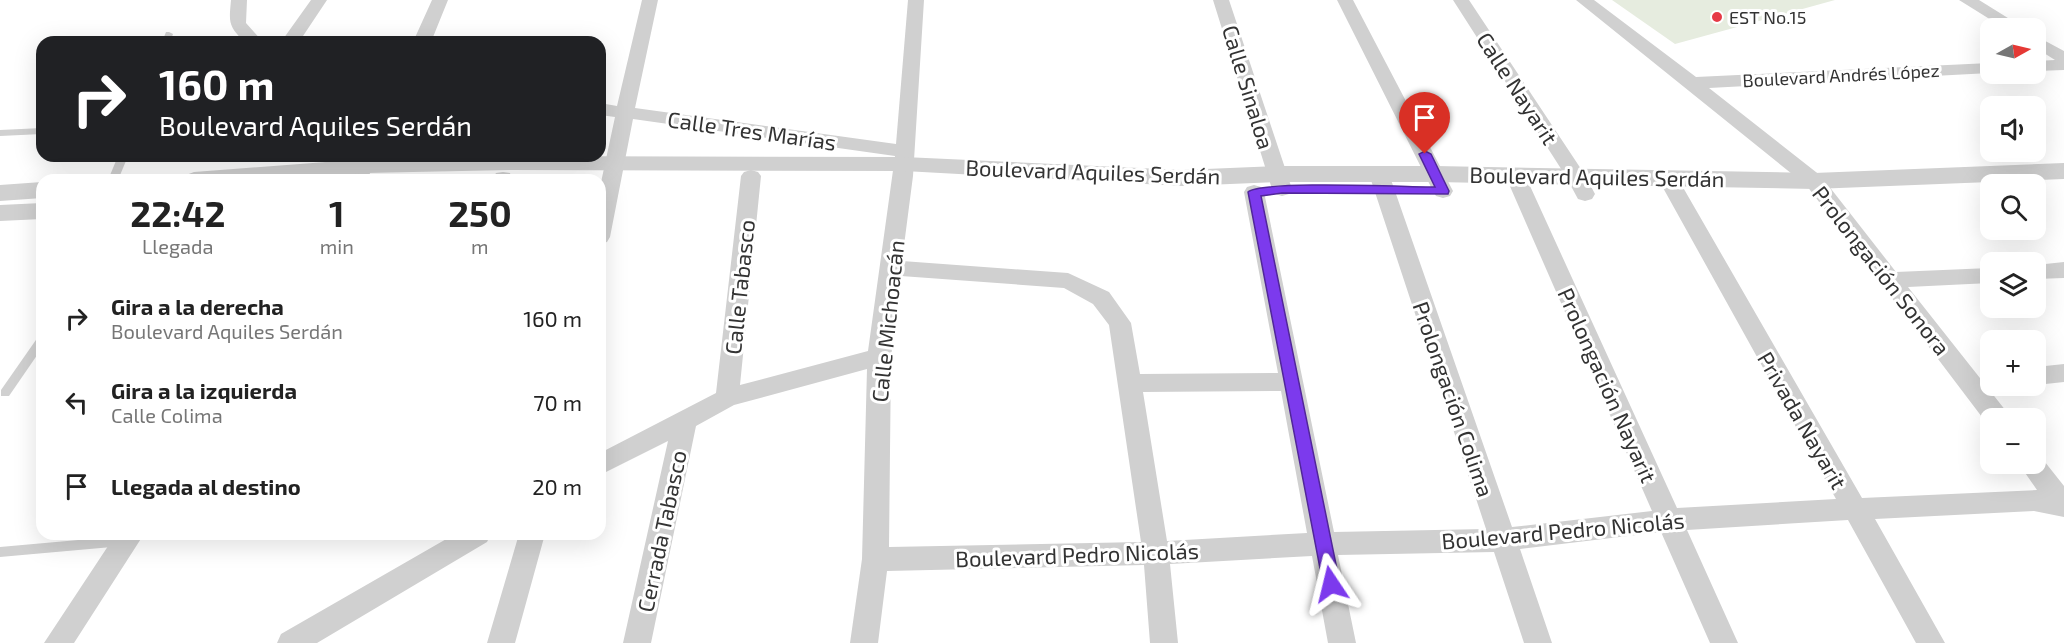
<!DOCTYPE html>
<html lang="es">
<head>
<meta charset="utf-8">
<style>
  body { margin:0; font-family:"Exo 2",sans-serif; background:#f2f2f2; color:#222; height:100vh; display:flex; flex-direction:column; font-size:22px; white-space:nowrap }
  * { box-sizing:border-box; margin:0 }
  p { font-size:20px; color:#767676 }
  .icon { flex:none; width:33px; height:33px; fill:none; stroke:currentColor; stroke-width:2; stroke-linecap:round; stroke-linejoin:round }
  .map { position:relative; flex:1; overflow:hidden }
  .side { position:absolute; left:36px; top:174px; width:570px; height:366px; display:flex; flex-direction:column; background:#fff; border-radius:18px; box-shadow:0 6px 24px #0002 }
  .side>* { flex:none }
  .banner { position:absolute; left:36px; top:36px; width:570px; height:126px; border-radius:18px; box-shadow:0 6px 24px #0002; background:#202124; color:#fff; overflow:hidden }
  .needle { width:39px; rotate:82deg }
  .buttons { position:absolute; left:1980px; top:18px; display:grid; gap:12px }
  .buttons a { display:grid; place-items:center; width:66px; height:66px; border-radius:12px; background:#fff; box-shadow:0 6px 24px #0002; font-size:30px }
  .pin { position:absolute; display:grid; place-items:center; width:51px; height:51px; color:#fff; margin:-62px -26px; border-radius:50% 50% 50% 0; rotate:-45deg; box-shadow:0 0 6px #0007 }
  .pin .icon { rotate:45deg }
  .me { position:absolute; width:66px; margin:-33px; rotate:350deg; stroke-linejoin:round; filter:drop-shadow(0 0 4px #0008) }
  .turn { display:flex; align-items:center; gap:21px; height:126px; padding:0 24px; font-size:27px }
  .turn .icon { width:78px; height:78px; stroke-width:2.5 }
  .turn b { display:block; font-size:42px; line-height:51px }
  .eta { display:flex; justify-content:space-evenly; align-items:center; height:102px; text-align:center }
  .eta b { font-size:36px; font-weight:700; line-height:42px }
  ul { padding:0; list-style:none }
  li { display:flex; align-items:center; gap:18px; height:84px; padding:0 24px }
  li div { flex:1 }
  li b { display:block; font-size:22px }
  li em { font-style:normal }
  .map>svg:first-child { display:block }
</style>
</head>
<body>
<div class="map">
<svg width="2064" height="643" viewBox="0 0 2064 643">
  <rect width="100%" height="100%" fill="#fff"/>
  <path fill="#e6ecdf" d="M1612 0H1835L1675 44Z"/>
  <g fill="none" stroke-linecap="round" stroke-linejoin="round">
    <path fill="#d0d0d0" fill-rule="evenodd" d="M166 32H169L173 34 170 42H162Z
      M42 128V134L0 136V130Z
      M118 156H128L118 180H108Z
      M42 336V348L9 396H1V390L38 337Z
      M123 536 127 537 129 541 127 545 123 546 0 557V547Z"/>
    <path fill="#d0d0d0" fill-rule="evenodd" d="M231 0H247L246 23 263 42H244C228 25 229 23 231 0Z
      M311 0H327L299 42H281Z
      M432 0H448L431 42H413Z
      M642 0H658L635 108 896 144 908 0H924L913 176 902 261 1068 273 1109 292 1131 323 1140 374 1278 373 1244 192 1247 187 1254 185 1261 187 1264 192 1334 532 1486 529 1369 174 1372 170 1379 168 1386 170 1389 174 1512 527 1652 511 1505 175 1508 171 1515 169 1522 171 1525 175 1677 508 1836 499 1657 177 1660 172 1667 171 1674 172 1677 177 1862 498 2037 490 2019 464H2036V455L2041 457 2064 486V517L2034 511 1875 519 1945 643H1916L1848 520 1687 530 1738 643H1710L1661 532 1520 549 1552 643H1524L1494 552 1338 555 1356 643H1328L1312 556 1170 564 1178 643H1150L1144 565 887 571 878 643H850L862 559 867 369 734 405 696 426 651 643H623L668 441 600 475V453L716 393 741 176 744 172 751 170 758 172 761 176 740 385 868 351 895 156 633 119 610 237 607 242 600 244V187L615 117 600 115V103L617 106ZM901 276 1064 288 1093 304 1109 325 1141 542 889 547 891 357ZM1281 391 1307 533 1167 541 1143 392Z
      M1213 0H1229L1292 189 1289 194 1282 196 1275 194 1272 189Z
      M1337 0H1353L1453 191 1450 196 1443 198 1436 196 1433 191Z
      M1453 0H1469L1585 175 1595 194 1592 199 1585 201 1578 199 1565 175Z
      M1576 0H1594L1696 77 1990 63V73L1709 88 1821 176 1896 272 1990 268V283L1908 287 2006 411 2009 418H1990V425H1988L1807 186Z
      M1959 0H1979L2024 28H2004Z
      M2036 36 2064 51V70L2036 71V61L2055 60 2036 48Z
      M360 156H380L366 180H346Z
      M503 172 510 173 512 180H492L496 173Z
      M2064 262V278L2036 279V265Z
      M2064 364V382L2036 385V367Z
      M116 534H144L74 643H44Z
      M455 534H491L487 542 317 643H277L281 634Z
      M519 534H545L515 643H487Z"/>
    <path fill="#d0d0d0" fill-rule="evenodd" d="M488 156 904 157 1182 170 1276 166H1435L1814 173 2064 163V179L1814 189 1435 182H1276L1182 186 904 171 510 170 365 173 287 180H182L186 175 194 172 365 159Z
      M42 182V198L0 201V185Z
      M42 203V219L0 221V205Z"/>
  </g>
  <path fill="#7c3aed" stroke="#51269a" stroke-width="1.5" d="M1425 151 1431 154 1449 191 1448 194 1282 193 1261 196 1340 584 1337 589 1331 591 1326 589 1323 584 1248 192C1261 180 1408 187 1435 187L1419 154Z"/>
  <circle fill="#e63946" stroke="#fff" stroke-width="2" cx="1717" cy="17" r="6"/>
  <g text-anchor="middle" dominant-baseline="central" stroke-width="6" stroke-linejoin="round" paint-order="stroke">
    <g font-size="18" fill="#333" stroke="#fff" text-anchor="start">
      <text x="1729" y="17">EST No.15</text>
    </g>
    <g font-size="18" fill="#333" stroke="#fff">
      <text transform="translate(1841 75) rotate(-3)">Boulevard Andrés López</text>
    </g>
    <g font-size="22" fill="#333" stroke="#fff">
      <text transform="translate(1249 87) rotate(73)">Calle Sinaloa</text>
      <text transform="translate(1518 88) rotate(57)">Calle Nayarit</text>
      <text transform="translate(752 130) rotate(8)">Calle Tres Marías</text>
      <text transform="translate(1093 171) rotate(2)">Boulevard Aquiles Serdán</text>
      <text transform="translate(1597 176) rotate(1)">Boulevard Aquiles Serdán</text>
      <text transform="translate(1882 270) rotate(52)">Prolongación Sonora</text>
      <text transform="translate(739 287) rotate(-84)">Calle Tabasco</text>
      <text transform="translate(887 321) rotate(-84)">Calle Michoacán</text>
      <text transform="translate(1608 385) rotate(66)">Prolongación Nayarit</text>
      <text transform="translate(1454 399) rotate(71)">Prolongación Colima</text>
      <text transform="translate(1803 420) rotate(60)">Privada Nayarit</text>
      <text transform="translate(1563 530) rotate(-5)">Boulevard Pedro Nicolás</text>
      <text transform="translate(661 531) rotate(-78)">Cerrada Tabasco</text>
      <text transform="translate(1077 554) rotate(-2)">Boulevard Pedro Nicolás</text>
    </g>
  </g>
</svg>
<div class="buttons">
<a><svg class="needle" viewBox="-14 -14 28 28"><path d="M0-13l5 13h-10z" fill="#e53935"/><path d="M0 13l5-13h-10z" fill="#767676"/></svg></a>
<a><svg class="icon" aria-label="sound" viewBox="0 0 24 24"><path d="M4 9h4l5-4v14l-5-4H4zM17 9q2 3 0 6"/></svg></a>
<a><svg class="icon" aria-label="search" viewBox="0 0 24 24"><circle cx="10" cy="10" r="6"/><path d="M15 15l6 6"/></svg></a>
<a><svg class="icon" aria-label="layers" viewBox="0 0 24 24"><path d="M12 4l9 5-9 5-9-5zM3 14l9 5 9-5"/></svg></a>
<a>+</a>
<a>−</a>
</div>
<div class="pin" style="left:1425px;top:154px;background:#d93025"><svg class="icon" aria-label="arrive" viewBox="0 0 24 24"><path d="M6 21V4h12l-3 4 3 4H6"/></svg></div>
<svg class="me" style="left:1331px;top:584px" viewBox="-20 -20 40 40"><path d="M0-17L14 15 0 8-14 15z" fill="#7c3aed" stroke="#fff" stroke-width="4"/></svg>
<div class="banner">
<div class="turn"><svg class="icon" aria-label="right" viewBox="0 0 24 24"><path d="M7 20v-9h11M14 6l5 5-5 5"/></svg><div><b>160 m</b>Boulevard Aquiles Serdán</div></div>
</div>
<section class="side">
<div class="eta">
<div><b>22:42</b><p>Llegada</p></div>
<div><b>1</b><p>min</p></div>
<div><b>250</b><p>m</p></div>
</div>
<ul>
<li><svg class="icon" aria-label="right" viewBox="0 0 24 24"><path d="M7 20v-9h11M14 6l5 5-5 5"/></svg><div><b>Gira a la derecha</b><p>Boulevard Aquiles Serdán</p></div><em>160 m</em></li>
<li><svg class="icon" aria-label="left" viewBox="0 0 24 24"><path d="M17 20v-9H6M10 6l-5 5 5 5"/></svg><div><b>Gira a la izquierda</b><p>Calle Colima</p></div><em>70 m</em></li>
<li><svg class="icon" aria-label="arrive" viewBox="0 0 24 24"><path d="M6 21V4h12l-3 4 3 4H6"/></svg><div><b>Llegada al destino</b></div><em>20 m</em></li>
</ul>
</section>
</div>
</body>
</html>
